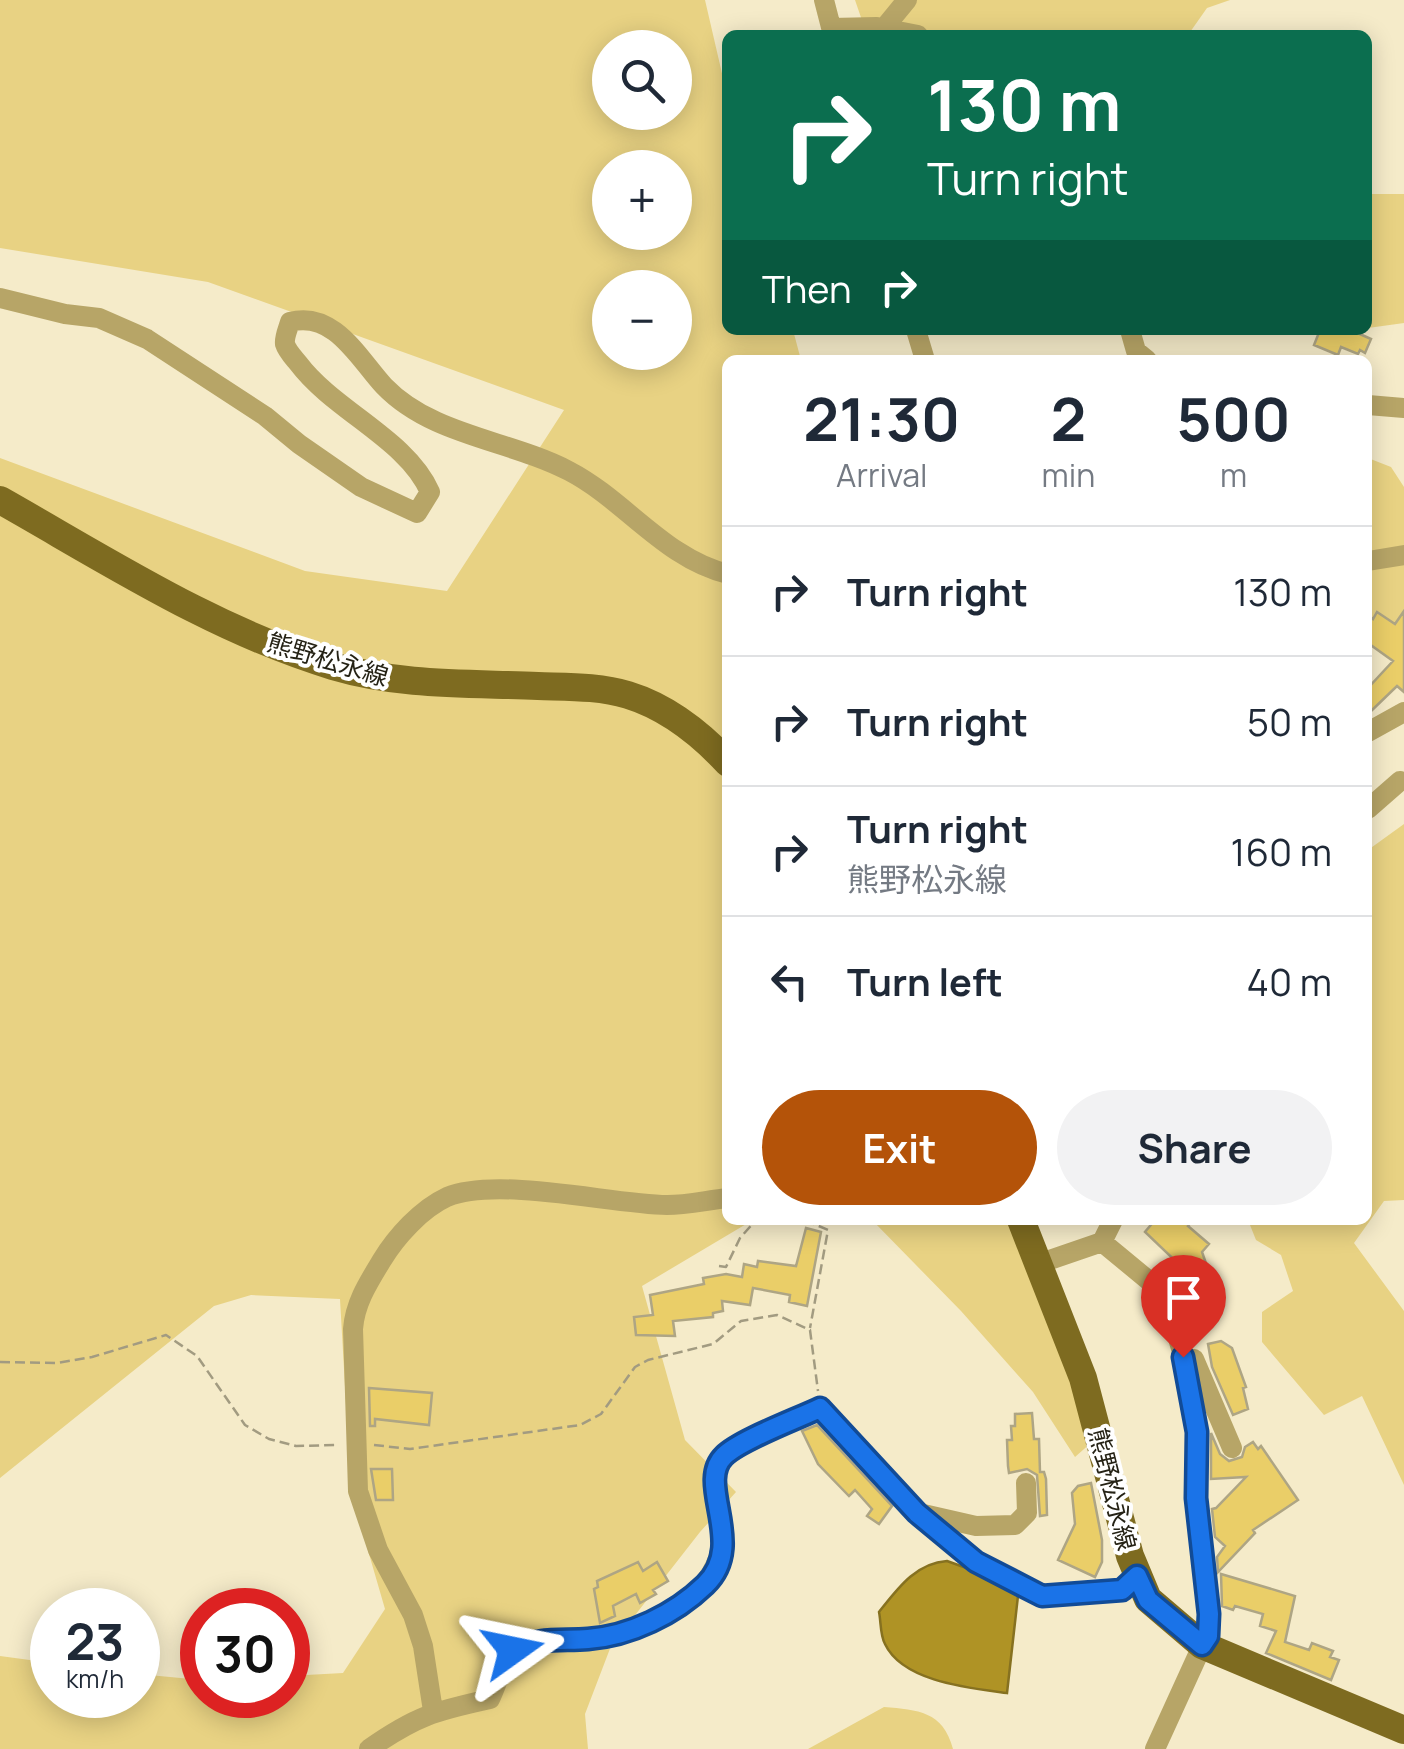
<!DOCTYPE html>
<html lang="en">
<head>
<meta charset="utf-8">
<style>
  body { margin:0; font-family:Manrope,"Noto Sans JP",sans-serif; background:#f2f2f3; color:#1f2937; height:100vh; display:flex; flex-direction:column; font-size:38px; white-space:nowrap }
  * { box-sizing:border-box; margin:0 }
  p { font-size:32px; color:#747a83 }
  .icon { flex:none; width:55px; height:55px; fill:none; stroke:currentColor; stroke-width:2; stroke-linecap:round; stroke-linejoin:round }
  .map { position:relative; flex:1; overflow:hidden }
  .drawer { position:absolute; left:722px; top:355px; width:650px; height:870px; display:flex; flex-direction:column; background:#fff; border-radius:15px; box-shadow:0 5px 25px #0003 }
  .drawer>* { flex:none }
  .hud { position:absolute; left:722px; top:30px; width:650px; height:305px; border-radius:15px; box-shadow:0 5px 25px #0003; background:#0b6e4f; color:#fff; overflow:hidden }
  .controls { position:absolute; left:592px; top:30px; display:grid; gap:20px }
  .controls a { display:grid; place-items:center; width:100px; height:100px; border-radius:50%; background:#fff; box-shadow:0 5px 25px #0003; font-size:50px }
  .speed { position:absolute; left:30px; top:1588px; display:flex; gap:20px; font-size:50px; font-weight:700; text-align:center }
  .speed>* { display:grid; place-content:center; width:130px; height:130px; border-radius:50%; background:#fff; box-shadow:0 5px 25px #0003; line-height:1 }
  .speed small { font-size:25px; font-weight:400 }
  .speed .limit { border:15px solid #d22; background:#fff; color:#111 }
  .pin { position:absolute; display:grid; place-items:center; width:85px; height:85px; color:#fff; margin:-102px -42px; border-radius:50% 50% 50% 0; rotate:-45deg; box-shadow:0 0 10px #0007 }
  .pin .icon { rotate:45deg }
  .me { position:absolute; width:110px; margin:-55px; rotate:78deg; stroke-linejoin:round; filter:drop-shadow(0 0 8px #0008) }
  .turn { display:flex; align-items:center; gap:35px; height:210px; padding:0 40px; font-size:45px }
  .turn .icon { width:130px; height:130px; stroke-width:2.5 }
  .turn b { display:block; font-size:70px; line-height:85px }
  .then { display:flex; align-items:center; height:95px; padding:0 40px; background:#0003; gap:20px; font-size:38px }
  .eta { display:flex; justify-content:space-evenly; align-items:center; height:170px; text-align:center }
  .eta b { font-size:60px; font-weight:700; line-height:70px }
  .primary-button { display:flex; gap:20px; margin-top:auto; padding:20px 40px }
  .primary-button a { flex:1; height:115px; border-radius:60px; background:#b45309; color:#fff; font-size:40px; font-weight:700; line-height:115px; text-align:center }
  .primary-button a+a { background:#f2f2f3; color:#1f2937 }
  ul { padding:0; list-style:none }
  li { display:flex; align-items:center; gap:30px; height:130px; padding:0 40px; border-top:2px solid #e0e1e3 }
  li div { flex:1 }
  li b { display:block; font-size:38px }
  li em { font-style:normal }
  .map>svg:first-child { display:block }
</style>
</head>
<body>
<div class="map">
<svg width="1404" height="1749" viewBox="0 0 1404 1749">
  <rect width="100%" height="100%" fill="#f5ebc9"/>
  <path fill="#e8d283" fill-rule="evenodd" d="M0 0H705L727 95 728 330H793L801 360H728V1220H753L642 1286 685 1440 736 1492 700 1532 611 1646 585 1714 588 1749H0V1656L52 1663V1695H138V1674L202 1680V1695H288V1676L343 1673 385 1609 351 1492 340 1299 251 1295 214 1306 0 1478V458L305 571 447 591 564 410 208 282 0 248ZM610 48H675V112H610ZM610 168H675V232H610ZM610 288H675V352H610Z
    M855 0H1230L1207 8 1188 35H867Z
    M1368 194H1404V323L1368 328Z
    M1368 458 1391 467 1404 487V622L1368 638Z
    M1404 824V1200L1384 1201 1354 1243 1404 1311V1485L1362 1396 1324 1415 1262 1342V1312L1293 1291 1281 1255 1256 1240 1248 1220H1368V850Z
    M872 1220H1011L1035 1274 1092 1442 1075 1457 1033 1392 961 1311Z
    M884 1707C918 1710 943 1711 953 1749H808Z"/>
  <path fill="#af9325" stroke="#867120" stroke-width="2.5" d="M947 1561 1019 1587 1007 1693C970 1688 903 1682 885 1644 880 1635 881 1621 879 1612 898 1588 916 1563 947 1561Z"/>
  <path fill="#eace68" stroke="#aea584" stroke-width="2.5" d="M1320 330H1351L1371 339 1365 353 1360 350 1358 354 1341 347 1338 355 1314 345Z
    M1404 611V692L1397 686 1368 714V688L1393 661 1368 643V615L1373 619 1377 612 1395 624Z
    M1155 1220H1193L1188 1226 1209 1244 1202 1252 1208 1269 1207 1307 1184 1306 1186 1271 1145 1232Z
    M806 1228 821 1232 807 1306 789 1302 790 1295 753 1288 750 1305 722 1301 723 1311 713 1313V1317L673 1321 675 1336 636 1335 634 1317 653 1315 650 1295 704 1284 703 1278 726 1274 742 1277 744 1264 757 1267 758 1261 796 1266Z
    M1221 1341 1232 1348 1246 1387 1243 1388 1248 1409 1233 1415 1212 1367 1208 1344Z
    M369 1388 432 1393 429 1425 375 1419V1426H370Z
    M1032 1413 1034 1439H1039L1040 1472H1044L1046 1479 1047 1515 1040 1516 1037 1475 1027 1469 1009 1473 1008 1466 1007 1440H1012L1011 1426H1015V1414Z
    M817 1425 892 1506 879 1524 867 1516 872 1509 855 1490 849 1496 818 1464 802 1431Z
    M1211 1433 1220 1454 1229 1461 1242 1457 1245 1447 1253 1442 1258 1449 1261 1446 1298 1500 1253 1530 1255 1533 1218 1572 1217 1557 1225 1546 1215 1537 1212 1509 1216 1508 1246 1477 1211 1479Z
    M371 1469H392L393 1500H376Z
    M1091 1483 1102 1540V1562L1095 1577 1058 1560 1075 1524 1072 1493 1078 1486Z
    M638 1562 643 1571 657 1562 668 1581 653 1590 656 1594 640 1603 636 1594 613 1606 615 1616 600 1623 594 1589 598 1587 597 1581Z
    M1221 1574 1295 1596 1285 1642 1309 1650 1312 1643 1333 1651 1330 1657 1339 1660 1331 1680 1266 1653 1276 1631 1260 1626 1263 1614 1235 1606 1233 1610 1222 1606Z"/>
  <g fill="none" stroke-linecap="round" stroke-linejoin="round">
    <path stroke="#a29b81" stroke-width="2.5" stroke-dasharray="10 5" stroke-linecap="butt" d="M805 1220 828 1230 810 1328
      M719 1266 726 1267 740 1238 756 1220
      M0 1362 57 1363 92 1357 166 1335 197 1356 245 1425 269 1439 296 1446 336 1445
      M374 1445 410 1449 580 1425 601 1414 635 1367 648 1360 713 1344 741 1321 777 1315 810 1330 818 1391"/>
    <path stroke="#b7a567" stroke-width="20" d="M824 0 833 35
      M832 28 877 27 918 35
      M884 28 907 0
      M0 298 65 314 99 318 147 339 265 416 299 444 361 487 417 513 430 492C407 439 334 411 298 363 294 358 287 351 285 344 284 337 288 329 290 322 334 310 359 359 384 386 432 436 510 440 569 471 625 500 665 559 728 574
      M916 330 925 360
      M1130 330 1136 351 1147 360
      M1368 405 1404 408
      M1368 561 1404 555
      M1368 732 1404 712
      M1368 809 1400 781
      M1102 1242 1113 1220
      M1038 1264 1102 1242 1165 1294 1189 1376 1197 1432V1498L1209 1614 1207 1635 1155 1749
      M1194 1359 1232 1448
      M919 1513 976 1526 1015 1525 1027 1513 1026 1483
      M433 1711 423 1646 413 1615 378 1550 358 1491 353 1329C355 1303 368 1283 382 1260 396 1237 421 1209 447 1197 497 1176 610 1204 667 1205 687 1205 708 1200 728 1198
      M369 1749C416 1716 435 1711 490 1699 497 1685 503 1661 513 1650 529 1633 580 1641 603 1637 628 1632 661 1621 681 1605 762 1544 691 1489 724 1456 740 1440 797 1419 820 1408L917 1513 976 1561 1042 1596 1122 1590 1137 1576"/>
    <path stroke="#7e6b20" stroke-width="28" d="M0 500C108 561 214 630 333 666 400 686 469 683 538 686 568 687 599 686 628 695 667 707 701 734 728 763
      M1021 1220 1083 1378 1130 1556 1148 1599 1202 1645 1404 1730"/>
  </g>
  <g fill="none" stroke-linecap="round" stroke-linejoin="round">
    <defs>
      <path id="route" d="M513 1650C538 1637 561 1641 588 1639 630 1636 675 1614 705 1585 748 1544 695 1484 724 1456 740 1440 797 1419 820 1408L917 1513 976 1562 1042 1596 1122 1590 1137 1576 1148 1600 1202 1645 1208 1636 1209 1614 1196 1498 1197 1432 1183 1357"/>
    </defs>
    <use href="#route" stroke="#114b97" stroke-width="25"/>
    <use href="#route" stroke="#1a73e8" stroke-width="18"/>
  </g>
  <g text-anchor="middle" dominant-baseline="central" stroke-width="8" stroke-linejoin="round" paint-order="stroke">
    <g font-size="25" fill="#252215" stroke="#fff">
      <text transform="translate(328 659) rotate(17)">熊野松永線</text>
      <text transform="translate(1113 1489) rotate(76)">熊野松永線</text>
    </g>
  </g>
</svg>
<div class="controls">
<a><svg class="icon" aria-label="search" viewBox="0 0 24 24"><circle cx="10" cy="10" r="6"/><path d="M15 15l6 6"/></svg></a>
<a>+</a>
<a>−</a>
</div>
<div class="speed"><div>23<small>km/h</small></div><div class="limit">30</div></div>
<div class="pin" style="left:1183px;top:1357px;background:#d93025"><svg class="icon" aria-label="arrive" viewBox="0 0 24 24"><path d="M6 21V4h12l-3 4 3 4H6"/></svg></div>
<svg class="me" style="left:513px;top:1650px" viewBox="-20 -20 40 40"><path d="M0-17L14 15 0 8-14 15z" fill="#1a73e8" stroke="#fff" stroke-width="4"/></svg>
<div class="hud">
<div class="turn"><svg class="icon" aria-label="right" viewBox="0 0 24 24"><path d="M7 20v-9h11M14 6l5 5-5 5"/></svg><div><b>130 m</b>Turn right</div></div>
<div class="then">Then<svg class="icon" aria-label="right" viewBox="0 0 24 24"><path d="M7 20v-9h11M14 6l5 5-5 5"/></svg></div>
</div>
<section class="drawer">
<div class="eta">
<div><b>21:30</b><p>Arrival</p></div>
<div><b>2</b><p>min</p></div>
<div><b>500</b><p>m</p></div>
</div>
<ul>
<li><svg class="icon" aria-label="right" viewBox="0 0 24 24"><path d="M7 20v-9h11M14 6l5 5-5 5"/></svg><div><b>Turn right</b></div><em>130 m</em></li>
<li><svg class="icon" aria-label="right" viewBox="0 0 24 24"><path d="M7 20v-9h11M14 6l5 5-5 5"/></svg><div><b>Turn right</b></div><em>50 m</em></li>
<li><svg class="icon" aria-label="right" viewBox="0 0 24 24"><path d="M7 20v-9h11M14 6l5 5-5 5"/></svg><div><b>Turn right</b><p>熊野松永線</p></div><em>160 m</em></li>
<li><svg class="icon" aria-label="left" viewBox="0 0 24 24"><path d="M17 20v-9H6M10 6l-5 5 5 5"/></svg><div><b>Turn left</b></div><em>40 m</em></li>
</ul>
<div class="primary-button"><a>Exit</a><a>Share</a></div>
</section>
</div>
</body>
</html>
